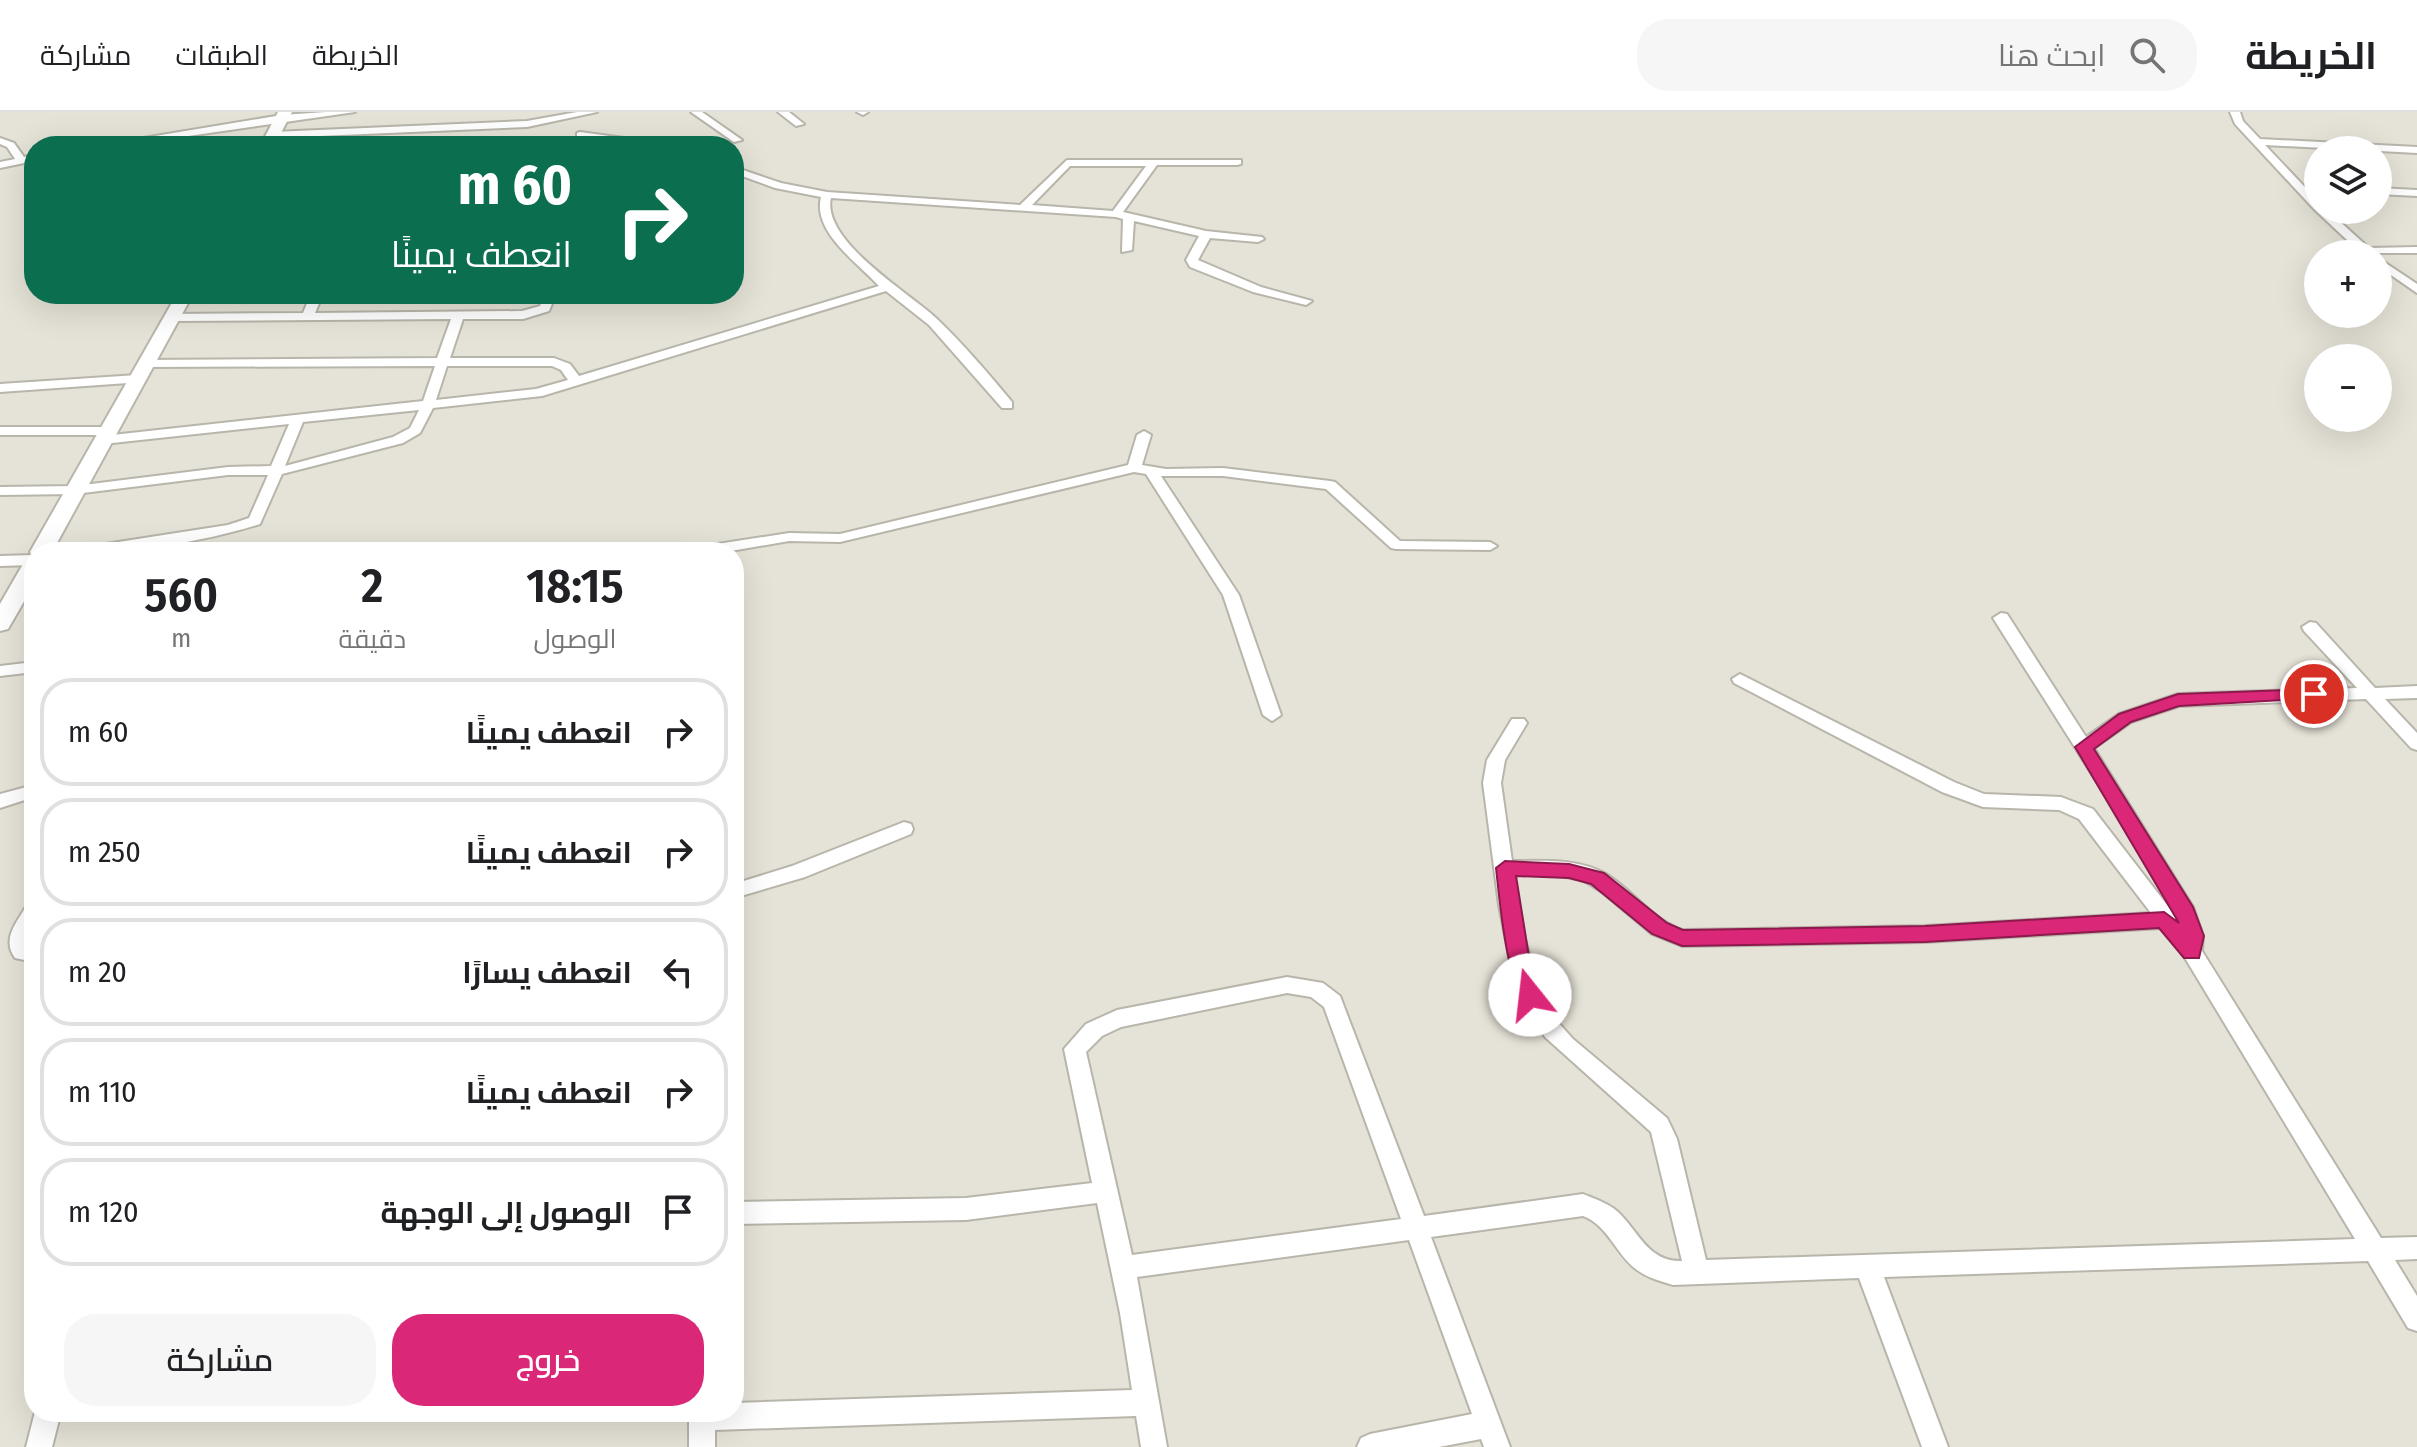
<!DOCTYPE html>
<html lang="ar">
<head>
<meta charset="utf-8">
<style>
  body { margin:0; font-family:"Fira Sans Condensed",Cairo,sans-serif; background:#f6f6f6; color:#202124; direction:rtl; height:100vh; display:flex; flex-direction:column; font-size:30px; white-space:nowrap }
  * { box-sizing:border-box; margin:0 }
  p { font-size:26px; color:#757577 }
  .icon { flex:none; width:44px; height:44px; fill:none; stroke:currentColor; stroke-width:2; stroke-linecap:round; stroke-linejoin:round }
  .map { position:relative; flex:1; overflow:hidden; direction:ltr }
  .details { position:absolute; left:24px; top:430px; width:720px; height:880px; display:flex; flex-direction:column; background:#fff; border-radius:32px; box-shadow:0 8px 32px #0002; direction:rtl }
  .details>* { flex:none }
  .top-card { position:absolute; left:24px; top:24px; width:720px; height:168px; border-radius:32px; box-shadow:0 8px 32px #0002; direction:rtl; background:#0b6e4f; color:#fff; overflow:hidden }
  .fabs { position:absolute; left:2304px; top:24px; display:grid; gap:16px }
  .fabs a { display:grid; place-items:center; width:88px; height:88px; border-radius:50%; background:#fff; box-shadow:0 8px 32px #0002; font-size:40px }
  .pin { position:absolute; display:grid; place-items:center; width:68px; height:68px; color:#fff; margin:-34px; border:4px solid #fff; border-radius:50%; box-shadow:0 2px 8px #0007 }
  .me { position:absolute; width:88px; margin:-44px; rotate:344deg; stroke-linejoin:round; filter:drop-shadow(0 0 6px #0008) }
  .turn { display:flex; align-items:center; gap:28px; height:168px; padding:0 40px; font-size:36px }
  .turn .icon { width:104px; height:104px; stroke-width:2.5 }
  .turn b { display:block; font-size:56px; line-height:68px }
  .eta { display:flex; justify-content:space-evenly; align-items:center; height:136px; text-align:center }
  .eta b { font-size:48px; font-weight:600; line-height:56px }
  .primary-button { display:flex; gap:16px; margin-top:auto; padding:16px 40px }
  .primary-button a { flex:1; height:92px; border-radius:32px; background:#db2777; color:#fff; font-size:32px; font-weight:600; line-height:92px; text-align:center }
  .primary-button a+a { background:#f6f6f6; color:#202124 }
  ul { padding:0; list-style:none }
  li { display:flex; align-items:center; gap:24px; height:108px; margin:0 16px 12px; padding:0 24px; border:4px solid #e0e0e0; border-radius:32px }
  li div { flex:1 }
  li b { display:block; font-size:30px }
  li em { font-style:normal }
  header { display:flex; align-items:center; gap:48px; box-sizing:border-box; height:112px; padding:0 40px; background:#fff; border-bottom:2px solid #e0e0e0 }
  header strong { font-size:38px }
  nav { display:flex; gap:44px; margin-inline-start:auto; font-size:28px }
  .search { width:560px; height:72px; background:#f6f6f6; display:flex; align-items:center; gap:20px; box-sizing:border-box; padding:0 28px; border-radius:32px; color:#757577; font-size:30px }
  .map>svg:first-child { display:block }
</style>
</head>
<body>
<header>
<strong>الخريطة</strong>
<div class="search"><svg class="icon" aria-label="search" viewBox="0 0 24 24"><circle cx="10" cy="10" r="6"/><path d="M15 15l6 6"/></svg>ابحث هنا</div>
<nav><a>الخريطة</a><a>الطبقات</a><a>مشاركة</a></nav>
</header>
<div class="map">
<svg width="2417" height="1335" viewBox="0 0 2417 1335">
  <rect width="100%" height="100%" fill="#e5e2d7"/>
  <g fill="none" stroke-linecap="round" stroke-linejoin="round">
    <defs>
      <path id="street" d="M326 0H355L119 34H95L282 3Z
        M577 0H597L527 15 273 26 268 23 273 20 527 9Z
        M691 0H702L742 28 734 30Z
        M778 0H789L804 12 796 14Z
        M857 0H868L863 3Z
        M2230 0H2240L2243 9 2260 27 2417 35V41L2265 33 2318 89V98H2327L2369 136 2417 135V141H2361L2314 97 2235 12Z
        M580 20 661 31 666 34H639L577 25V21Z
        M0 26 14 31 24 45 34 43V49L0 56V50L15 47 7 35 0 32Z
        M1067 48H1241V52L1237 53H1157L1123 100 1206 119 1262 125 1264 127 1258 130 1210 126 1198 148 1261 175 1312 189 1306 193 1253 180 1190 155 1186 148 1199 124 1134 109 1132 138 1122 140 1123 107 1116 105 831 86C821 129 911 182 937 207 964 233 988 261 1012 290V296H1002L929 213 886 179 542 284 433 296 420 321 403 331 282 362 260 412C203 430 138 440 78 440L86 435 228 413 249 406 268 363H228L75 382 0 383V375L75 374 228 355 271 354 289 312 103 332 96 328 103 324 423 289 435 254 146 255 142 254V248L437 246 451 207 172 209 168 208V202L303 201 311 182H323L315 201 522 199 540 194 544 182H556L549 199 523 207H463L450 246H554L570 252 579 264 879 174C858 151 812 120 821 85L775 76 734 61V55L781 71 827 80 1020 93ZM1070 54H1146L1113 99 1032 93ZM447 254H552L561 258 568 268 536 277 436 288ZM419 298 410 316 393 325 285 354 303 310Z
        M2378 76 2417 78V84L2378 82Z
        M2378 146 2417 172V181L2378 154Z
        M137 263 142 264V270L0 280V272Z
        M0 315H108L115 319 108 323H0Z
        M1144 319 1151 323 1142 353 1166 357 1223 356 1330 369 1335 370 1400 429 1490 430 1497 434 1490 438 1396 437 1391 436 1326 377 1223 364H1161L1239 483 1281 603 1272 609 1263 603 1223 483 1146 362 1134 360 840 430 789 429 725 440H690L698 435 789 421 840 422 1128 353 1137 323Z
        M34 443V453L0 454V444Z
        M2001 501 2007 502 2086 625 2119 602 2178 582 2357 576 2304 519 2302 515 2310 510 2316 511 2375 576 2417 574V586L2385 587 2417 621V638L2411 636 2366 587 2179 594 2131 610 2094 636 2193 795 2203 824 2202 839 2381 1126 2417 1125V1147L2395 1148 2417 1184V1219L2408 1216 2368 1149 1884 1165 1948 1335H1922L1859 1166 1673 1173C1660 1169 1648 1166 1637 1158 1616 1143 1609 1114 1583 1104L1431 1125 1510 1335H1484L1481 1327 1439 1335H1357L1361 1326 1370 1322 1472 1302 1409 1128 1137 1165 1167 1335H1141L1136 1304 715 1318V1335H689V1300H734V1291L1132 1278 1120 1201 1097 1091 966 1108 734 1112V1090L966 1086 1092 1071 1064 937 1086 912 1117 898 1287 865 1323 871 1340 884 1424 1104 1583 1082C1595 1087 1608 1091 1618 1100 1639 1120 1648 1150 1682 1149L1651 1020 1545 925 1520 885 1512 859 1499 793 1483 671 1487 648 1512 607H1524L1527 611 1505 648 1501 671 1512 749C1543 749 1578 746 1606 762 1633 778 1651 807 1682 818L1925 814 2151 801 2079 707 2059 698 1983 695 1942 680 1734 571 1732 567 1740 562 1954 670 1984 682 2061 685 2093 697 2177 806 2128 719 1993 506ZM1514 763H1554L1583 768 1602 780 1652 822 1682 834 1925 830 2162 816 2185 846 2355 1127 1706 1148 1677 1027 1667 1006 1573 927 1548 899 1541 884 1525 827ZM1287 881 1311 885 1324 895 1401 1107 1132 1143 1086 940 1102 924 1121 915Z
        M34 550V560L0 564V554Z
        M34 673V685L0 696V682Z
        M904 710 911 712 913 717 911 722 805 765 734 786V772L792 754Z
        M34 790V816L28 833 34 834V850L15 846C1 827 17 810 27 793Z
        M35 1300H61L52 1335H26Z"/>
      <path id="secondary" d="M278 0H292L274 34H260Z
        M177 182H193L52 440H34L33 445 30 440Z
        M34 445V472L8 517 0 519V492L26 447Z"/>
    </defs>
    <use href="#street" stroke="#b8b5ab" stroke-width="4"/>
    <use href="#secondary" stroke="#b8b5ab" stroke-width="4"/>
    <use href="#street" fill="#fff" fill-rule="evenodd"/>
    <use href="#secondary" fill="#fff" fill-rule="evenodd"/>
  </g>
  <path fill="#db2777" stroke="#8e194d" stroke-width="2" d="M2314 577 2320 578V586L2179 594 2131 610 2094 637 2193 795 2204 824 2199 846H2184L2159 816 1925 830 1682 834 1652 822 1591 772 1569 766 1516 764 1529 845 1541 883 1530 892C1507 884 1499 781 1496 756L1505 749 1569 752 1604 761 1667 811 1683 818 1925 814 2164 800 2179 811 2075 635 2119 602 2178 582Z"/>
</svg>
<div class="fabs">
<a><svg class="icon" aria-label="layers" viewBox="0 0 24 24"><path d="M12 4l9 5-9 5-9-5zM3 14l9 5 9-5"/></svg></a>
<a>+</a>
<a>−</a>
</div>
<div class="pin" style="left:2314px;top:582px;background:#d93025"><svg class="icon" aria-label="arrive" viewBox="0 0 24 24"><path d="M6 21V4h12l-3 4 3 4H6"/></svg></div>
<svg class="me" style="left:1530px;top:883px" viewBox="-20 -20 40 40"><circle r="19" fill="#fff"/><path d="M0-13L10 11 0 6-10 11z" fill="#db2777"/></svg>
<div class="top-card">
<div class="turn"><svg class="icon" aria-label="right" viewBox="0 0 24 24"><path d="M7 20v-9h11M14 6l5 5-5 5"/></svg><div><b>60 m</b>انعطف يمينًا</div></div>
</div>
<section class="details">
<div class="eta">
<div><b>18:15</b><p>الوصول</p></div>
<div><b>2</b><p>دقيقة</p></div>
<div><b>560</b><p>m</p></div>
</div>
<ul>
<li><svg class="icon" aria-label="right" viewBox="0 0 24 24"><path d="M7 20v-9h11M14 6l5 5-5 5"/></svg><div><b>انعطف يمينًا</b></div><em>60 m</em></li>
<li><svg class="icon" aria-label="right" viewBox="0 0 24 24"><path d="M7 20v-9h11M14 6l5 5-5 5"/></svg><div><b>انعطف يمينًا</b></div><em>250 m</em></li>
<li><svg class="icon" aria-label="left" viewBox="0 0 24 24"><path d="M17 20v-9H6M10 6l-5 5 5 5"/></svg><div><b>انعطف يسارًا</b></div><em>20 m</em></li>
<li><svg class="icon" aria-label="right" viewBox="0 0 24 24"><path d="M7 20v-9h11M14 6l5 5-5 5"/></svg><div><b>انعطف يمينًا</b></div><em>110 m</em></li>
<li><svg class="icon" aria-label="arrive" viewBox="0 0 24 24"><path d="M6 21V4h12l-3 4 3 4H6"/></svg><div><b>الوصول إلى الوجهة</b></div><em>120 m</em></li>
</ul>
<div class="primary-button"><a>خروج</a><a>مشاركة</a></div>
</section>
</div>
</body>
</html>
